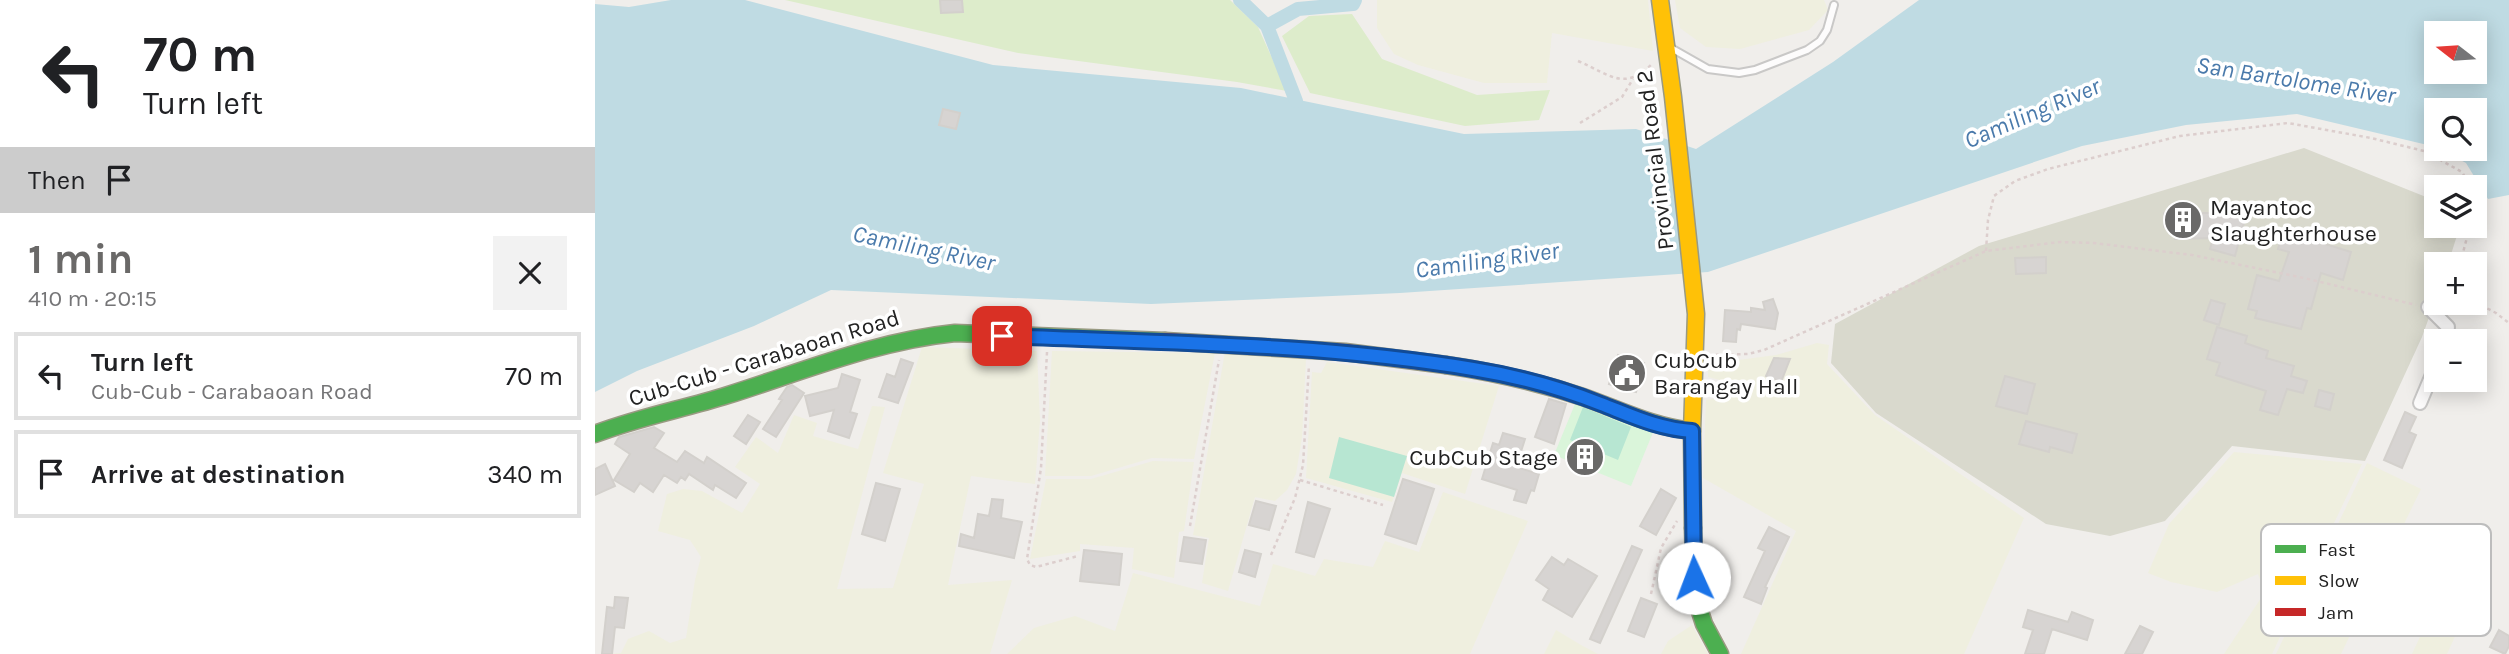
<!DOCTYPE html>
<html lang="en">
<head>
<meta charset="utf-8">
<style>
  body { margin:0; font-family:Karla,sans-serif; background:#f2f2f2; color:#202124; height:100vh; display:flex; flex-direction:column; font-size:26px; white-space:nowrap }
  * { box-sizing:border-box; margin:0 }
  p { font-size:23px; color:#757577 }
  .icon { flex:none; width:38px; height:38px; fill:none; stroke:currentColor; stroke-width:2; stroke-linecap:round; stroke-linejoin:round }
  .map { position:relative; flex:1; overflow:hidden }
  .panel { display:flex; flex-direction:column; background:#fff; width:595px }
  .panel>* { flex:none }
  .guide { background:#fff; color:#202124; overflow:hidden }
  .needle { width:46px; rotate:287deg }
  .tools { position:absolute; left:1829px; top:21px; display:grid; gap:14px }
  .tools a { display:grid; place-items:center; width:63px; height:63px; border-radius:0px; background:#fff; box-shadow:0 4px 18px #0003; font-size:35px }
  .pin { position:absolute; display:grid; place-items:center; width:60px; height:60px; color:#fff; margin:-30px; border-radius:14px; box-shadow:0 4px 10px #0006 }
  .me { position:absolute; width:77px; margin:-38px; rotate:358deg; stroke-linejoin:round; filter:drop-shadow(0 0 5px #0008) }
  .turn { display:flex; align-items:center; gap:24px; height:147px; padding:0 28px; font-size:32px }
  .turn .icon { width:91px; height:91px; stroke-width:2.5 }
  .turn b { display:block; font-size:49px; line-height:60px }
  .then { display:flex; align-items:center; height:66px; padding:0 28px; background:#0003; gap:14px; font-size:26px }
  .round { display:grid; place-items:center; flex:none; width:74px; height:74px; border-radius:0px; background:#f2f2f2 }
  .headline { display:flex; align-items:center; justify-content:space-between; height:119px; padding:0 28px }
  h1 { font-size:42px; font-weight:700; line-height:52px; color:#6a6968 }
  ul { padding:0; list-style:none }
  li { display:flex; align-items:center; gap:21px; height:88px; margin:0 14px 10px; padding:0 14px; border:4px solid #e0e0e0; border-radius:0px }
  li div { flex:1 }
  li b { display:block; font-size:26px }
  li em { font-style:normal }
  main { display:flex; flex:1; min-height:0 }
  .map>svg:first-child { display:block }
</style>
</head>
<body>
<main>
<section class="panel">
<div class="guide">
<div class="turn"><svg class="icon" aria-label="left" viewBox="0 0 24 24"><path d="M17 20v-9H6M10 6l-5 5 5 5"/></svg><div><b>70 m</b>Turn left</div></div>
<div class="then">Then<svg class="icon" aria-label="arrive" viewBox="0 0 24 24"><path d="M6 21V4h12l-3 4 3 4H6"/></svg></div>
</div>
<div class="headline"><div><h1>1 min</h1><p>410 m · 20:15</p></div><a class="round"><svg class="icon" aria-label="close" viewBox="0 0 24 24"><path d="M6 6l12 12M18 6L6 18"/></svg></a></div>
<ul>
<li><svg class="icon" aria-label="left" viewBox="0 0 24 24"><path d="M17 20v-9H6M10 6l-5 5 5 5"/></svg><div><b>Turn left</b><p>Cub-Cub - Carabaoan Road</p></div><em>70 m</em></li>
<li><svg class="icon" aria-label="arrive" viewBox="0 0 24 24"><path d="M6 21V4h12l-3 4 3 4H6"/></svg><div><b>Arrive at destination</b></div><em>340 m</em></li>
</ul>
</section>
<div class="map">
<svg width="1914" height="654" viewBox="0 0 1914 654">
  <rect width="100%" height="100%" fill="#f0eeeb"/>
  <path fill="#d9d9cd" d="M1709 148 1841 201V226H1865L1853 264H1841V298L1827 337 1770 461 1637 446 1570 521 1515 536 1451 524 1281 413 1236 363 1240 324 1384 246Z"/>
  <path fill="#efefdf" d="M782 0H1053L1058 51 957 33 952 83H889L823 65 799 54 782 28Z
    M1080 0H1229L1233 10 1214 30 1145 49 1111 47 1085 28Z
    M1222 343 1234 345 1232 364 1280 415 1429 518 1369 654H1146L1201 531 1108 478 1111 400 1122 398 1125 380 1113 377V364L1181 355Z
    M327 347 442 351 445 421 440 484 376 476 353 585 417 580 395 654H13L26 653 33 639 54 631 75 643 91 638 100 580 106 557 95 540 63 531 72 494 88 489 107 491 147 513 165 484 140 467 161 437 183 453 199 415 222 423 218 436 263 449 277 406 290 407 242 589 298 588 329 484 288 473Z
    M457 351 620 353 599 459 557 458 496 476H450Z
    M630 352 711 359 707 437 701 474 692 490 680 501 660 497 633 591 607 583 614 538 598 535Z
    M732 362 904 386 870 494 807 473 797 502 711 478 717 372 726 373Z
    M1639 452 1767 464 1677 654H1629L1670 592 1663 574 1622 592 1576 582 1553 573 1574 524Z
    M558 461 599 462 589 531 584 532 579 578 537 569 539 548 485 544V551L435 559 451 479H496Z
    M1772 463 1826 489 1746 654H1681Z
    M848 492 933 521 875 654H412L439 628 480 616 520 631 538 573 665 606 678 564 720 576 729 559 778 567 790 541 824 552Z
    M1861 560 1886 579 1852 654H1817Z
    M1097 625 1113 654H1066L1073 641Z
    M961 630 986 645 1003 654H949Z"/>
  <path fill="#ddeccb" d="M190 0H635L663 27 692 91 642 82 423 53Z
    M757 14 787 59 882 95 955 90 944 120 870 126 715 93 687 36 714 16Z"/>
  <path fill="#daf5da" d="M982 399 1059 430 1036 486 959 455Z"/>
  <path fill="#b7e6d2" d="M988 407 1036 427 1023 460 975 440Z
    M744 437 812 456 799 497 734 478Z"/>
  <path fill="#bfdbe3" fill-rule="evenodd" d="M76 0H150L398 65 646 88 869 134 1041 129 1101 149 1238 62 1324 0H1914V195L1893 199 1871 163 1845 149H1880V110H1841V147L1702 114 1591 125 1487 146 1113 272 805 293 556 304 236 290 159 326 42 371 0 392V4L34 7ZM1841 33H1880V72H1841Z"/>
  <g fill="none" stroke-linecap="round" stroke-linejoin="round">
    <path stroke="#bfdbe3" stroke-width="14" d="M645 0 672 26
      M701 101 672 26 703 9 758 4 760 0"/>
  </g>
  <path fill="#d7d4d2" stroke="#d3d0cc" stroke-width="2" d="M345 0H367L368 12 346 13Z
    M348 109 365 113 361 129 344 125Z
    M1569 213H1627L1650 219 1640 256 1615 249 1618 238 1580 239V227H1569Z
    M1688 231 1756 252 1748 280 1726 273 1716 309 1712 308 1706 329 1660 318 1662 311 1653 309 1662 275 1684 281 1694 252 1683 249Z
    M1451 257V273L1421 274 1420 258Z
    M1178 299 1183 313 1180 329 1146 324 1145 330 1142 329 1141 342 1128 341 1130 310 1156 312V308L1170 310 1168 302Z
    M1616 300 1630 304 1624 325 1609 320Z
    M1622 327 1652 336 1650 343 1673 351 1671 358 1699 366 1696 376 1712 381 1708 393 1692 389 1683 415 1665 410 1671 391 1621 375 1625 363 1612 359Z
    M1023 355 1049 363 1041 392 1014 384Z
    M1179 358 1195 359 1186 382 1171 376Z
    M306 359 318 363 303 403 284 397 292 374 300 377Z
    M247 374 265 380 255 412 262 414 254 438 233 431 239 410 215 416 210 396 243 388Z
    M1410 376 1440 384 1432 414 1401 406Z
    M197 385 209 393 181 437 168 429 187 400 184 399 192 387Z
    M1724 390 1739 394 1735 410 1720 406Z
    M954 399 971 404 959 444 940 437Z
    M1810 412 1821 417 1814 432 1821 435 1807 468 1789 460Z
    M153 415 165 422 151 444 139 436Z
    M1431 421 1482 434 1477 453 1455 447 1454 452 1424 444Z
    M59 427 69 433 59 448 82 462 90 451 109 463 112 457 151 483 141 498 120 485 118 490 94 474 90 480 86 477 82 483 69 475 58 492 45 483 39 492 19 480 35 454 20 444 24 437Z
    M908 433 930 439 921 467 944 474 939 491 936 490 931 503 919 500 922 490 887 479 898 443 904 445Z
    M10 464 20 486 0 495V469Z
    M808 479 839 489 821 544 790 534Z
    M281 483 305 489 290 541 267 534Z
    M1066 489 1081 498 1061 535 1045 526Z
    M397 499 408 500 406 518 427 522 419 558 364 546 366 534 379 538 383 514 394 516Z
    M661 501 681 506 674 530 654 525Z
    M713 502 735 509 719 557 701 552Z
    M1174 527 1194 537 1170 587 1172 588 1166 604 1149 597 1170 551 1163 548Z
    M589 537 611 540 607 564 585 561Z
    M1037 546 1047 550 1005 643 995 639Z
    M489 550 527 554 524 585 485 581Z
    M650 550 666 554 660 577 644 572Z
    M957 557 969 565 973 559 1002 576 977 617 948 600 954 589 941 580Z
    M20 597 33 598 29 628 20 627 17 654H7L12 607 19 608Z
    M1046 598 1062 604 1049 637 1033 631Z
    M1433 610 1473 622 1477 612 1498 620 1492 640 1457 629 1449 654H1430L1438 630 1428 627Z
    M1545 626 1558 632 1547 654H1530Z
    M1904 630 1914 636V646L1910 654 1895 647Z"/>
  <g fill="none" stroke-linecap="round" stroke-linejoin="round">
    <defs>
      <path id="lane" d="M1076 48 1113 69 1144 73 1160 70 1212 50 1225 41 1232 30 1239 5"/>
      <path id="street" d="M1833 307 1853 327 1851 341
        M1825 403 1841 365"/>
      <path id="fast" d="M851 365C898 372 943 382 988 397 1025 410 1058 427 1097 431
        M0 434C44 417 89 409 133 395 209 371 281 341 360 333L570 341
        M1098 528 1100 596 1109 624 1125 654"/>
      <path id="slow" d="M1065 0 1078 97 1101 314 1097 431 1098 528"/>
      <path id="jam" d="M570 341 750 352 851 365"/>
    </defs>
    <use href="#lane" stroke="#c9c8c7" stroke-width="10"/>
    <use href="#street" stroke="#c9c8c7" stroke-width="16"/>
    <use href="#fast" stroke="#999a82" stroke-width="19"/>
    <use href="#slow" stroke="#999a82" stroke-width="19"/>
    <use href="#jam" stroke="#999a82" stroke-width="19"/>
    <path stroke="#dccecd" stroke-width="2.5" stroke-dasharray="3.5 3.5" stroke-linecap="butt" d="M983 61C1016 75 1029 92 1058 63
      M985 123 1027 97 1038 79
      M1391 251 1393 220 1399 196 1420 181 1453 169 1585 136 1693 123 1776 138 1829 151 1867 172 1876 187
      M1865 264 1875 226
      M1880 302 1901 313 1914 323
      M452 352 446 468 432 559 435 565 441 567 483 556
      M1114 355 1153 354 1169 350 1391 251 1465 242 1499 243 1597 255 1709 278 1821 305
      M705 480 788 505
      M595 526 624 360
      M676 555 700 498 708 465 714 365
      M1056 594 1066 548 1082 521"/>
    <use href="#lane" stroke="#fdfcfc" stroke-width="6"/>
    <use href="#street" stroke="#fdfcfc" stroke-width="12"/>
    <use href="#fast" stroke="#4caf50" stroke-width="16"/>
    <use href="#slow" stroke="#ffc107" stroke-width="16"/>
    <use href="#jam" stroke="#c62828" stroke-width="16"/>
  </g>
  <g fill="none" stroke-linecap="round" stroke-linejoin="round">
    <defs>
      <path id="route" d="M407 336C565 343 721 343 878 369 921 376 966 388 1006 404 1037 416 1064 429 1097 431L1099 578"/>
    </defs>
    <use href="#route" stroke="#114b97" stroke-width="18"/>
    <use href="#route" stroke="#1a73e8" stroke-width="12"/>
  </g>
  <defs>
    <symbol id="building-disc" viewBox="-11 -11 22 22"><circle r="9.5" fill="#6a6968" stroke="#fff"/><path d="M-4-6H4V6H1V3H-1V6H-4ZM-2.5-4.3h1.7v1.8h-1.7ZM.8-4.3h1.7v1.8H.8ZM-2.5-1h1.7V.8h-1.7ZM.8-1h1.7V.8H.8Z" fill="#fff"/></symbol>
    <symbol id="civic-disc" viewBox="-11 -11 22 22"><circle r="9.5" fill="#6a6968" stroke="#fff"/><path d="M-.6-6.5H3V-4.5H.6V-3L4-1V1h2V6H-6V1h2V-1L-.6-3ZM-1.2 2.5V6h2.4V2.5Z" fill="#fff"/></symbol>
  </defs>
  <g fill-rule="evenodd">
    <use href="#building-disc" x="1566" y="198" width="44" height="44"/>
    <use href="#civic-disc" x="1010" y="351" width="44" height="44"/>
    <use href="#building-disc" x="968" y="435" width="44" height="44"/>
  </g>
  <g text-anchor="middle" dominant-baseline="central" stroke-width="7" stroke-linejoin="round" paint-order="stroke">
    <g font-size="23" fill="#222" stroke="#fff">
      <text transform="translate(1060 160) rotate(-97)">Provincial Road 2</text>
      <text transform="translate(169 358) rotate(-17)">Cub-Cub - Carabaoan Road</text>
    </g>
    <g font-size="23" fill="#222" stroke="#fff" text-anchor="start">
      <text x="1615" y="207">Mayantoc<tspan x="1615" dy="26">Slaughterhouse</tspan></text>
      <text x="1059" y="360">CubCub<tspan x="1059" dy="26">Barangay Hall</tspan></text>
      <text x="963" y="457" text-anchor="end">CubCub Stage</text>
    </g>
    <g font-size="24" font-style="italic" fill="#4a7aab" stroke="#fff">
      <text transform="translate(1701 80) rotate(9)">San Bartolome River</text>
      <text transform="translate(1437 113) rotate(-23)">Camiling River</text>
      <text transform="translate(329 248) rotate(12)">Camiling River</text>
      <text transform="translate(892 260) rotate(-8)">Camiling River</text>
    </g>
  </g>
  <rect x="1666" y="524" width="230" height="112" rx="10" fill="#fff" stroke="#bdbdbd" stroke-width="2"/>
  <rect x="1680" y="545" width="31" height="8" fill="#4caf50"/>
  <rect x="1680" y="576" width="31" height="9" fill="#ffc107"/>
  <rect x="1680" y="608" width="31" height="8" fill="#c62828"/>
  <g font-size="19" fill="#222">
    <text x="1723" y="556">Fast</text>
    <text x="1723" y="587">Slow</text>
    <text x="1723" y="619">Jam</text>
  </g>
</svg>
<div class="tools">
<a><svg class="needle" viewBox="-14 -14 28 28"><path d="M0-13l5 13h-10z" fill="#e53935"/><path d="M0 13l5-13h-10z" fill="#757577"/></svg></a>
<a><svg class="icon" aria-label="search" viewBox="0 0 24 24"><circle cx="10" cy="10" r="6"/><path d="M15 15l6 6"/></svg></a>
<a><svg class="icon" aria-label="layers" viewBox="0 0 24 24"><path d="M12 4l9 5-9 5-9-5zM3 14l9 5 9-5"/></svg></a>
<a>+</a>
<a>−</a>
</div>
<div class="pin" style="left:407px;top:336px;background:#d93025"><svg class="icon" aria-label="arrive" viewBox="0 0 24 24"><path d="M6 21V4h12l-3 4 3 4H6"/></svg></div>
<svg class="me" style="left:1099px;top:578px" viewBox="-20 -20 40 40"><circle r="19" fill="#fff"/><path d="M0-13L10 11 0 6-10 11z" fill="#1a73e8"/></svg>
</div>
</main>
</body>
</html>
